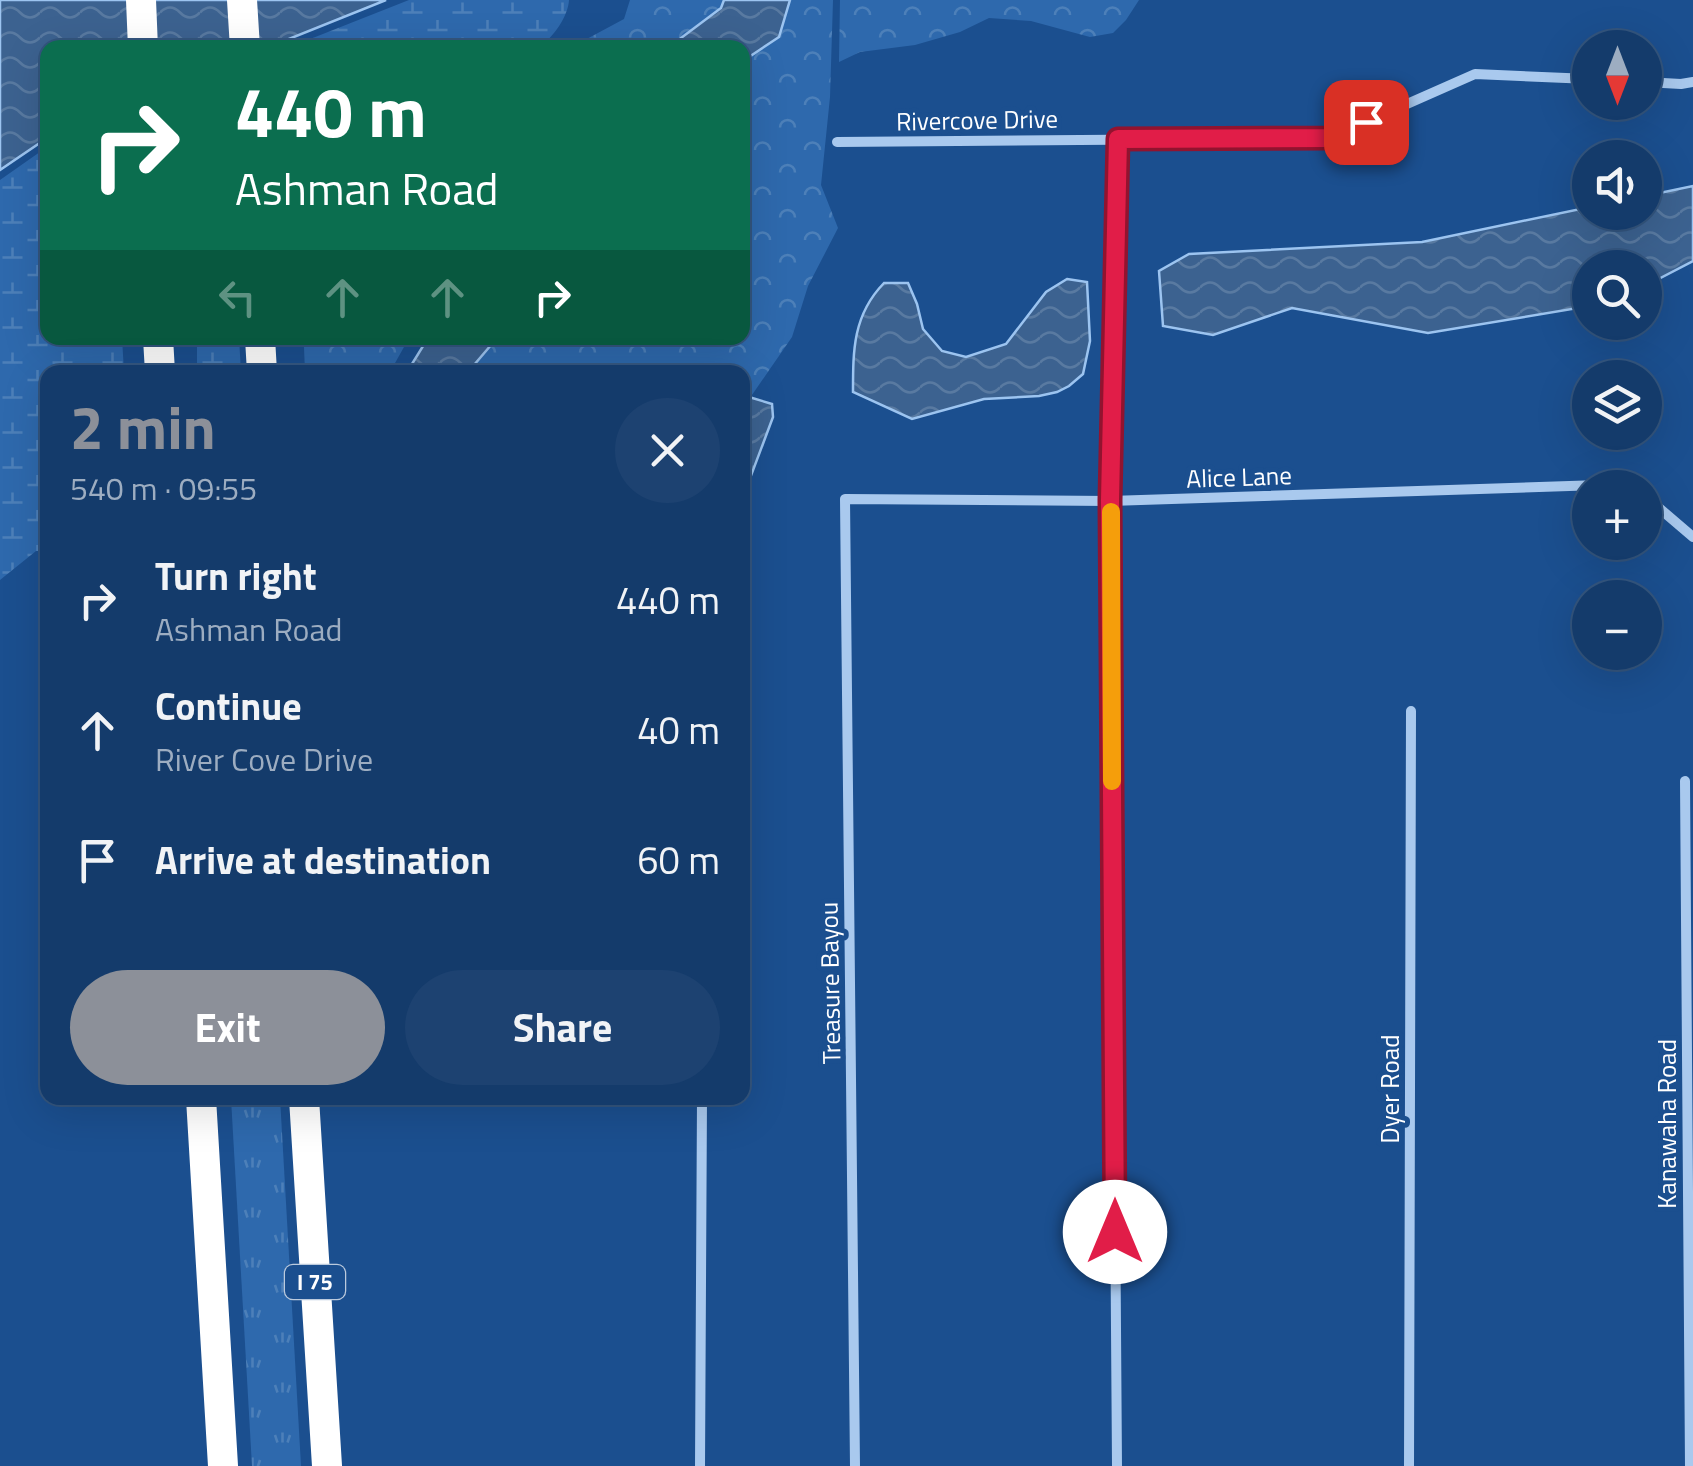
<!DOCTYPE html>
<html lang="en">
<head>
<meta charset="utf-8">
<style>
  body { margin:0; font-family:"Titillium Web",sans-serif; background:#1d4271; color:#f1f3f6; height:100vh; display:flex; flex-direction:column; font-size:38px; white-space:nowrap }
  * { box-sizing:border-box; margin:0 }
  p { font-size:32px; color:#9dadc1 }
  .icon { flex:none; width:55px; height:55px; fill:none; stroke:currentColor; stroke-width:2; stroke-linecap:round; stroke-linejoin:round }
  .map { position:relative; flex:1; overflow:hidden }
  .panel { position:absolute; left:40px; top:365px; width:710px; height:740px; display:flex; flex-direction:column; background:#143b6b; border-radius:20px; box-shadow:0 10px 40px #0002,0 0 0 2px #33557e }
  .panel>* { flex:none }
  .hud { position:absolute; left:40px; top:40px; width:710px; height:305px; border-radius:20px; box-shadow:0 10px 40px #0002,0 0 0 2px #33557e; background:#0b6e4f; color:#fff; overflow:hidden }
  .needle { width:65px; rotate:180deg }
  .controls { position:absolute; left:1572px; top:30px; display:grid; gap:20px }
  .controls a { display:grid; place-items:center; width:90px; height:90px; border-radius:50%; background:#143b6b; box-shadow:0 10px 40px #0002,0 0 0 2px #33557e; font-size:50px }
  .pin { position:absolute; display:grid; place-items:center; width:85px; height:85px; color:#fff; margin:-42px; border-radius:20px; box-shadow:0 5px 15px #0006 }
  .me { position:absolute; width:110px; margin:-55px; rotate:0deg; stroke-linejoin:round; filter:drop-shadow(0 0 8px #0008) }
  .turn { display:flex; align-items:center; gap:35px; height:210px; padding:0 30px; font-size:45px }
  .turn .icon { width:130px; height:130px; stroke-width:2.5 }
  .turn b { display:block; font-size:70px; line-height:85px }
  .lanes { display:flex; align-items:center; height:95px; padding:0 30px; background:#0003; justify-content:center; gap:50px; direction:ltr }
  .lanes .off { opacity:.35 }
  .round { display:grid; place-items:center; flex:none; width:105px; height:105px; border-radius:52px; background:#1d4271 }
  .head { display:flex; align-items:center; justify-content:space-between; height:170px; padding:0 30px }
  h1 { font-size:60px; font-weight:700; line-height:75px; color:#8c9099 }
  .action { display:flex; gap:20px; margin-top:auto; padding:20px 30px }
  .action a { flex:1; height:115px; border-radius:60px; background:#8c9099; color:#fff; font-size:40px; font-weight:700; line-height:115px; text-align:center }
  .action a+a { background:#1d4271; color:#f1f3f6 }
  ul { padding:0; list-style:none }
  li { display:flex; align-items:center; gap:30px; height:130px; padding:0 30px }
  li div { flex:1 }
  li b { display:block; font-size:38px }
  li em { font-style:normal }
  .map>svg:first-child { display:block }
</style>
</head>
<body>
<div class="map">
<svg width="1693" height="1466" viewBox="0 0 1693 1466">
  <defs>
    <pattern id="grass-tufts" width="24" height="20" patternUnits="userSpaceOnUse" patternTransform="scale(2.5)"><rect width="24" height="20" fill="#2e69ad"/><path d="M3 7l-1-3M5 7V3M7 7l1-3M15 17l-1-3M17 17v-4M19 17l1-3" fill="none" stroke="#4d80b9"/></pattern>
    <pattern id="forest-crowns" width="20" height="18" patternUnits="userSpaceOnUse" patternTransform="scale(2.5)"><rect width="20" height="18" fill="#2e69ad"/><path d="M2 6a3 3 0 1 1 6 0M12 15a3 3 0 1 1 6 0" fill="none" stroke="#4d80b9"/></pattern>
    <pattern id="wetland-marsh" width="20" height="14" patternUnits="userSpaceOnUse" patternTransform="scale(2.5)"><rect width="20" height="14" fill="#2e69ad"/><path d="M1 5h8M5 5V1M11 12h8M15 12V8" fill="none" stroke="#4d80b9"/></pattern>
    <pattern id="water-waves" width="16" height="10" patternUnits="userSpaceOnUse" patternTransform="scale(2.5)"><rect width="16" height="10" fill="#3c6290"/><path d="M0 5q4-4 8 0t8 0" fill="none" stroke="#597aa1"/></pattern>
  </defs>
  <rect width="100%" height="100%" fill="#1b4f8f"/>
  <path fill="url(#grass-tufts)" d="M231 1098H280L301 1466H252Z"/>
  <path fill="url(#forest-crowns)" d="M630 0H724L721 8 669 47 570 48 624 19Z
    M790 0H833L830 97 821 185 838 228 808 286 792 337 743 408 742 372H468L497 338H742L743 61 779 37Z
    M840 0H1139L1126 20 1113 33 1090 37 1031 21 989 18 960 32 915 45 860 52 839 62Z
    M319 338H409L390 372H305L304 347Z"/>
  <path fill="url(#wetland-marsh)" d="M409 0H569C568 17 553 37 540 47H290Z
    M47 147 48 338H122L124 372H48L47 551H36L0 580V180Z
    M197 338H239L241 372H197Z"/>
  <path fill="url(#water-waves)" stroke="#9cc4f0" stroke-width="2.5" d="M0 0H386L269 47 48 48 47 138 0 170Z
    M724 0H790L779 37 743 61 742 48 669 47 721 8Z
    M1693 186V261L1645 286V268H1590V306L1428 333 1292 308 1213 335 1163 326 1159 271 1189 254 1422 242 1590 207V212H1645V196Z
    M1067 279 1087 282 1090 341 1083 374 1069 386 1057 392 1039 396 984 399 912 419 853 392C853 350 853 315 884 283H908L917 304 923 329 942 351 966 357 1006 344 1046 292Z
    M428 338H497L468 372H407Z
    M749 397 772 404 773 417 749 481 743 482V408Z"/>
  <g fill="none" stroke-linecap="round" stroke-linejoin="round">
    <path stroke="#a9c9ee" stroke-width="10" d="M1645 82 1681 84 1693 82
      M837 142 1330 138 1475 74 1590 79
      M1645 496 1693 537
      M1685 781 1690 1466
      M700 1466 702 1098
      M855 1466 845 499 1110 501 1630 484 1634 488
      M1117 1466 1110 501 1118 139
      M1409 1466 1411 711"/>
    <path stroke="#fff" stroke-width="30" d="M141 0 143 48
      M242 0 245 48
      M158 338 160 372
      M260 338 262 372
      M201 1098 223 1466
      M304 1098 327 1466"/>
  </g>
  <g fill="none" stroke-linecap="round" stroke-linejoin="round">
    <defs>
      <path id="route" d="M1115 1232 1110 500 1118 139 1330 138 1366 122"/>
    </defs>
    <use href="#route" stroke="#92132f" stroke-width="25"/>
    <use href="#route" stroke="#e11d48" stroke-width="18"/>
    <path stroke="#f59e0b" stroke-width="18" d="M1111 512 1112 781"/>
  </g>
  <g text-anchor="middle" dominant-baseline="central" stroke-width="10" stroke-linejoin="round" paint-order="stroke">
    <rect fill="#1b4f8f" stroke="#bbcadd" stroke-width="2.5" x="285" y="1265" width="60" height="34" rx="8"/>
    <g font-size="22" font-weight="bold" fill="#fff">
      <text x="315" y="1282">I 75</text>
    </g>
    <g font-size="25" fill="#fff" stroke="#1b4f8f">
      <text transform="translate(977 120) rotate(-1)">Rivercove Drive</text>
      <text transform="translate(1239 477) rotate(-2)">Alice Lane</text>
      <text transform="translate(830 983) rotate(-91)">Treasure Bayou</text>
      <text transform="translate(1390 1089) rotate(-90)">Dyer Road</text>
      <text transform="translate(1667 1124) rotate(-90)">Kanawaha Road</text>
    </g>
  </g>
</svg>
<div class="controls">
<a><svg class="needle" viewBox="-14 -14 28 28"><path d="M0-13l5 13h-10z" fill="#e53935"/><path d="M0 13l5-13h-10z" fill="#9dadc1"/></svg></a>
<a><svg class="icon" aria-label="sound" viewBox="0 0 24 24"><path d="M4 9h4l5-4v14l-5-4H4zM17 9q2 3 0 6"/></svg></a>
<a><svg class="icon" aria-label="search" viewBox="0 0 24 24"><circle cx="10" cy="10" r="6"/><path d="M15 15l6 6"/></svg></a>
<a><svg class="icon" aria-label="layers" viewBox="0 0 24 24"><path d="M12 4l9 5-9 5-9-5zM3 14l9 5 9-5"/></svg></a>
<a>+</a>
<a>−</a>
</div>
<div class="pin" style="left:1366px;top:122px;background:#d93025"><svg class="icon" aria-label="arrive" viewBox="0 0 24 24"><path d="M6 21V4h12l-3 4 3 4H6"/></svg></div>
<svg class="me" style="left:1115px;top:1232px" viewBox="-20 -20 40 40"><circle r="19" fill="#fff"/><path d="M0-13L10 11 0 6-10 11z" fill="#e11d48"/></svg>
<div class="hud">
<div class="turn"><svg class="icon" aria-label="right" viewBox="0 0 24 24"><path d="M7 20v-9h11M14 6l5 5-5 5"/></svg><div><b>440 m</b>Ashman Road</div></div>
<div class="lanes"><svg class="icon off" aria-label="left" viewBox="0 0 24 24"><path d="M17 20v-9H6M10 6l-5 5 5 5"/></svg><svg class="icon off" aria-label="ahead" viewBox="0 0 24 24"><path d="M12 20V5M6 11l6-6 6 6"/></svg><svg class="icon off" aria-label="ahead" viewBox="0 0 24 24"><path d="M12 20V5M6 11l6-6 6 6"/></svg><svg class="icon" aria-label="right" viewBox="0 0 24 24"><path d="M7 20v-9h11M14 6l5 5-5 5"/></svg></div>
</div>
<section class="panel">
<div class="head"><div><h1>2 min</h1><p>540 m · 09:55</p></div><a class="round"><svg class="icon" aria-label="close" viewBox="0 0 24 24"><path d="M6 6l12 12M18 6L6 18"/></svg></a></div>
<ul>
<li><svg class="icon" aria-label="right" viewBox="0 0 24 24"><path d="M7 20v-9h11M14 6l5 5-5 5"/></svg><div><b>Turn right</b><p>Ashman Road</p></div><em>440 m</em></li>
<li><svg class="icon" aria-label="ahead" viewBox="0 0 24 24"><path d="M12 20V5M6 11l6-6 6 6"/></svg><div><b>Continue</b><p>River Cove Drive</p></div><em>40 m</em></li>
<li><svg class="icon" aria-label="arrive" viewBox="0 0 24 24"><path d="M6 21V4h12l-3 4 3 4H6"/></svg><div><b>Arrive at destination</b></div><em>60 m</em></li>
</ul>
<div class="action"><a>Exit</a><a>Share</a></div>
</section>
</div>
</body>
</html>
